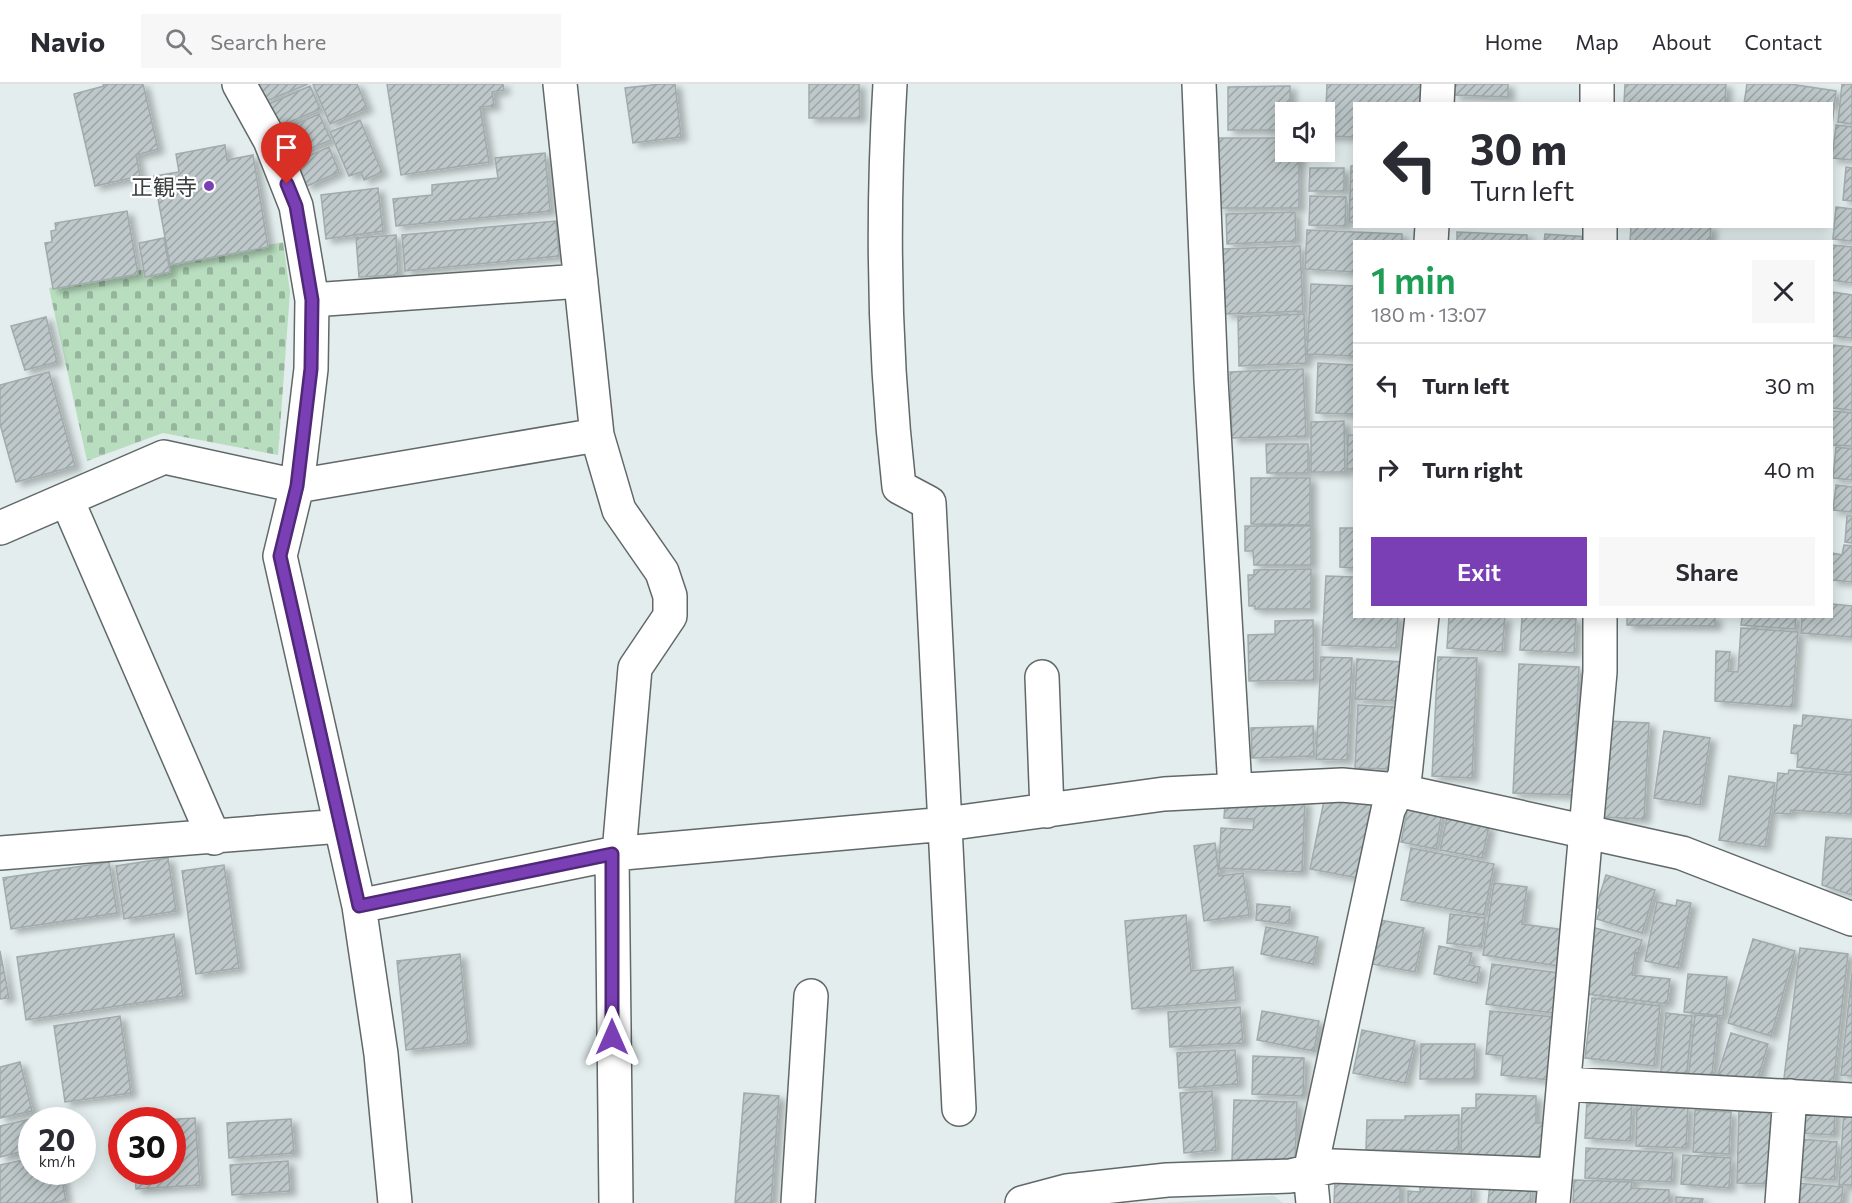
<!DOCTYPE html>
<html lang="en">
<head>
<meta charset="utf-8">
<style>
  body { margin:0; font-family:Commissioner,"Noto Sans JP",sans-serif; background:#f7f7f7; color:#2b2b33; height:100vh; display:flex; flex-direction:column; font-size:22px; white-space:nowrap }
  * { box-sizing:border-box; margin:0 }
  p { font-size:20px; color:#7c7c81 }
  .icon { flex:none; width:33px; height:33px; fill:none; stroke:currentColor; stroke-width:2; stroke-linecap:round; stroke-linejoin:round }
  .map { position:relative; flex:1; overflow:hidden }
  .panel { position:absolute; left:1353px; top:156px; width:480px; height:378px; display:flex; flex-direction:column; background:#fff; border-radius:0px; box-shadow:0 3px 15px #0003 }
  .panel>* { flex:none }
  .top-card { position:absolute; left:1353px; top:18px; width:480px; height:126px; border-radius:0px; box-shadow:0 3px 15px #0003; background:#fff; color:#2b2b33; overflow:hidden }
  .buttons { position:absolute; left:1275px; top:18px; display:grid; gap:12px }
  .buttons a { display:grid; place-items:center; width:60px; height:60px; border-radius:0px; background:#fff; box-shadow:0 3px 15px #0003; font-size:30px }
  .speed { position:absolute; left:18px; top:1023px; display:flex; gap:12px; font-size:30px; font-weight:700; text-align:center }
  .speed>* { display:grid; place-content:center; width:78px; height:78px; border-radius:50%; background:#fff; box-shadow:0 3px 15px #0003; line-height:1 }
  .speed small { font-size:15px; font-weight:400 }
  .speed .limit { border:9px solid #d22; background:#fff; color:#111 }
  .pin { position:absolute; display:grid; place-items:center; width:51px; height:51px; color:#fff; margin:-62px -26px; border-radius:50% 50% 50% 0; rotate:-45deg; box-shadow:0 0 6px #0007 }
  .pin .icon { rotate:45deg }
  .me { position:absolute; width:66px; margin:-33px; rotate:0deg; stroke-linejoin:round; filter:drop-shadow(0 0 4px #0008) }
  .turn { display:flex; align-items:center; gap:21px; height:126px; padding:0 18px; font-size:27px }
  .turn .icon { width:78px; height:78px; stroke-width:2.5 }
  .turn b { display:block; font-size:42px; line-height:51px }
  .round { display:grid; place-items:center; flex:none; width:63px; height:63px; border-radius:0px; background:#f7f7f7 }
  .overview { display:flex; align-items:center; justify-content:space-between; height:102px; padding:0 18px }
  h1 { font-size:36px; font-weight:600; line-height:45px; color:#1e9e55 }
  .cta { display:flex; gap:12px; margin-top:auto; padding:12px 18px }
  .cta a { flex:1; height:69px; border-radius:0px; background:#7a3fb5; color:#fff; font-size:24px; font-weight:600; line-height:69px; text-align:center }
  .cta a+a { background:#f7f7f7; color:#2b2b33 }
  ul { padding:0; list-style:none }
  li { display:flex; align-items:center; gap:18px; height:84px; padding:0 18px; border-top:2px solid #e1e1e2 }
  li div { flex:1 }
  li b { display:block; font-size:22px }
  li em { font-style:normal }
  header { display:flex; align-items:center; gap:36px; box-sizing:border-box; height:84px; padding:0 30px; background:#fff; border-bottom:2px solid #e1e1e2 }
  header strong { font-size:28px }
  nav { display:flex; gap:33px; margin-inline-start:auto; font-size:21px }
  .search { width:420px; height:54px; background:#f7f7f7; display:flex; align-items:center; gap:15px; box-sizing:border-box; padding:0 21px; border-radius:0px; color:#7c7c81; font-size:22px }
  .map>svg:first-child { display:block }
</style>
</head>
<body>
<header>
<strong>Navio</strong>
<div class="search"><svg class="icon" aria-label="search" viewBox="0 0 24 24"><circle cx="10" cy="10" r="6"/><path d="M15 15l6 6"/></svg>Search here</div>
<nav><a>Home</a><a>Map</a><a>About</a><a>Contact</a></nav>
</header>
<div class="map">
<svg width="1852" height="1119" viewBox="0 0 1852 1119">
  <defs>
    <pattern id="cemetery-stones" width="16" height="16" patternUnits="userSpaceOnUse" patternTransform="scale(1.5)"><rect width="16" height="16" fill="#b9debf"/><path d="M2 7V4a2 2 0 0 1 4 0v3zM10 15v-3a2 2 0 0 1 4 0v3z" fill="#97b59d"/></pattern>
    <pattern id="building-hatch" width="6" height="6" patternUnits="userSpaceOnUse" patternTransform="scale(1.5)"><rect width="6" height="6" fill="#bec8ca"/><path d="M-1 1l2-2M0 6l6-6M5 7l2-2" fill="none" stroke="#9ba4a5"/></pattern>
    <filter id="shadow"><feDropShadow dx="6" dy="4" stdDeviation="3" flood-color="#0004"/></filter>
  </defs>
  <rect width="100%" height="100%" fill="#e3eded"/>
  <path fill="#cfe1e0" d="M1274 1112 1283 1119H1159Z"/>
  <path fill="url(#cemetery-stones)" d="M283 158 290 208 278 371 163 349 87 377 49 204Z"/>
  <path fill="url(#building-hatch)" stroke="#a1aaac" stroke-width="1.5" filter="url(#shadow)" d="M103 0H143L158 65 136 71 140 92 95 102 74 10 104 2Z
    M257 0H308L264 18Z
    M313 0H357L367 24 330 40Z
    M387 0H503L504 6 492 8 494 22 480 23 489 78 401 91Z
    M661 0H675L681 53 633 59 625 4Z
    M809 0H859L860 34H809Z
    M1327 0H1421L1420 20H1354V53L1325 52Z
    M1454 0H1508V13L1454 11Z
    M1625 0H1726L1725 20H1624Z
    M1747 0H1790L1836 7 1832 41V20H1744Z
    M1842 0H1852V40L1838 38Z
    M310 2 320 25 278 43 269 20Z
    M1290 2V28H1286V46H1228V3Z
    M319 30 331 56 292 72 282 46Z
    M360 36 382 88 364 96 361 88 349 92 330 48Z
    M1836 41 1852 43V76L1832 74Z
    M1219 54H1286V68H1299V124H1219Z
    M225 61 227 76 253 71 268 163 170 181 154 92 179 88 176 70Z
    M329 63 339 88 307 102 297 77Z
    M545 69 550 127 396 142 393 115 432 111V101L498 94 495 74Z
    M1351 82H1354V138H1349Z
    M1846 83 1852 84V117L1843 116Z
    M1310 84H1344V107H1309Z
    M378 104 383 147 326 155 321 111Z
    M1310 112 1346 113 1345 142 1309 141Z
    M1836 123 1852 125V157L1833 155Z
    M127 127 138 190 53 205 45 159 52 158 51 147 56 146 55 139Z
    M1295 128 1296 157 1227 160 1226 130Z
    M556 137 559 172 405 187 402 151Z
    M1631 142H1711L1710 158H1630Z
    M1307 146 1402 150V158H1354V188L1305 185Z
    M1457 148 1527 151V158H1457Z
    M1545 150 1589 153 1588 158H1544Z
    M396 151 398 191 359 193 356 154Z
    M164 154 170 188 145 193 139 159Z
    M1832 161 1852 163V199L1832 196Z
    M1300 162 1303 227 1225 230 1222 165Z
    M1311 200 1354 202V272L1307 270Z
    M1832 208 1852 211V254L1832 252Z
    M1304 230 1306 279 1239 282 1238 233Z
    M46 233 57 278 25 286 11 242Z
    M1832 261 1852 263V326L1832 324Z
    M1318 279 1354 281V330L1316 329Z
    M1303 285 1306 352 1232 354 1230 288Z
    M49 288 75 382 16 398 0 340V301Z
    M1832 327 1852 329V362L1832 361Z
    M1344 337 1345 388H1311V338Z
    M1348 351H1354V385H1347Z
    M1266 360H1308V389H1267Z
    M1836 363 1852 365V396L1833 394Z
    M1251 394H1310V441L1251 440Z
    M1836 401 1852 403V428L1833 426Z
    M1847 432H1852V459L1845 458Z
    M1245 442H1311V481H1254L1253 467H1245Z
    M1340 444H1354V484L1340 483Z
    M1844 461 1852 462V498L1832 496V469L1842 471Z
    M1311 485V525H1255V522H1249L1248 491H1254V486Z
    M1326 492 1354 493V532H1398L1396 564 1322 561Z
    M1832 520 1852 522V553L1801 549 1802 532H1832Z
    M1449 532 1505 533 1502 568 1447 564Z
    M1522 532 1576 535 1574 569 1520 566Z
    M1627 532H1715V542L1627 541Z
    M1742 532H1796L1795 545 1741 541Z
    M1313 536 1314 596 1249 597 1248 551 1275 550V537Z
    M1741 544 1798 548 1792 623 1715 617 1716 567 1730 568 1728 587 1738 588Z
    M1321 573 1352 574 1347 676 1316 675Z
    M1438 573 1477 574 1472 694 1432 692Z
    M1357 575 1403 578 1401 617 1355 615Z
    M1519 580 1579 583 1573 711 1513 709Z
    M1358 621 1395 623 1392 685 1355 684Z
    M1803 631 1852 636V689L1797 683 1798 670 1791 669 1794 641 1802 642Z
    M1606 637 1649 639 1644 735 1602 733Z
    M1313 642 1314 672 1252 674 1251 644Z
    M1664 647 1710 654 1700 721 1654 714Z
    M1789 686 1852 691 1851 730 1791 726 1790 730 1774 729 1778 689 1788 690Z
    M1729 692 1775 699 1765 763 1719 756Z
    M1326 707 1379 718 1363 795 1310 785Z
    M1305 717 1302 788 1219 784 1221 744 1253 746 1254 735 1224 734 1225 719Z
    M1408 722 1442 728 1436 765 1401 758Z
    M1447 734 1489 742 1482 774 1440 766Z
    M1826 753 1852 755V811L1822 801Z
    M1215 759 1219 792 1243 789 1249 831 1204 837 1194 762Z
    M1411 764 1494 780 1484 831 1401 816Z
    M168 774 176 827 124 835 116 782Z
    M109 778 117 829 11 845 3 794Z
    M224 781 239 884 196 890 182 787Z
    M1606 791 1655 806 1642 849 1597 835 1600 825 1596 823Z
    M1494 799 1527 803 1522 840 1565 846 1559 882 1483 871Z
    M1677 816 1691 819 1678 884 1645 877 1657 818 1676 822Z
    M1257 820 1290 823 1289 840 1256 836Z
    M1450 830 1485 834 1481 863 1447 859Z
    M1186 831 1191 887 1233 883 1236 916 1132 925 1125 837Z
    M1380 836 1424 844 1415 888 1372 880Z
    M1266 843 1318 853 1313 880 1261 870Z
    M1595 844 1642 856 1638 869 1635 868 1632 891 1670 895 1667 920 1587 910Z
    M174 850 183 912 26 936 17 873Z
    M1753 855 1795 867 1771 952 1728 939Z
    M1439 862 1472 869 1469 881 1480 883 1477 899 1434 890Z
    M1800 864 1848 870 1833 1001 1784 994Z
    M0 867 9 914 0 915Z
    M460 870 468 959 406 966 397 877Z
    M1492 880 1559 889 1553 929 1486 920Z
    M1852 889V992L1841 991Z
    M1688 890 1727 893 1723 932 1684 928Z
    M1592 914 1660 922 1654 982 1585 974Z
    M1240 923 1243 959 1170 963 1168 928Z
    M1262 927 1319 937 1314 967 1257 956Z
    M1490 927 1555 933 1549 996 1501 991 1503 972 1486 970Z
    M1666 929 1692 932 1686 999 1660 997Z
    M1695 931 1718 933 1711 1000 1688 997Z
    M120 932 131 1009 65 1018 54 942Z
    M1362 946 1415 957 1405 999 1353 989Z
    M1731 949 1768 960 1756 1001 1718 990Z
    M1421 960H1475L1474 995H1420Z
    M1235 966 1238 1000 1179 1004 1177 969Z
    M1253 972 1304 974 1303 1012 1252 1010Z
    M20 978 32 1027 0 1034V983Z
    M1212 1007 1216 1066 1184 1069 1180 1009Z
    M744 1009 779 1012 771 1119H735Z
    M1476 1010 1536 1012V1039H1545L1544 1073 1461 1071 1462 1024H1476Z
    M1587 1015 1632 1017 1630 1057 1585 1054Z
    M1234 1016 1297 1018 1295 1079 1232 1077Z
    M1637 1020 1688 1022 1686 1064 1636 1062Z
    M1739 1024 1774 1025 1776 1100 1737 1099Z
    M1802 1024 1835 1026 1834 1051 1800 1049Z
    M1695 1026 1731 1028 1729 1070 1693 1068Z
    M1844 1026H1852V1101H1839Z
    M52 1030 53 1036H32V1065L0 1073V1042Z
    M1459 1031 1458 1067 1366 1066 1367 1036H1405V1032Z
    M195 1034 200 1101 136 1105 135 1088H172V1036H161Z
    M291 1035 294 1069 229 1074 227 1039Z
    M1799 1055 1837 1058 1834 1096 1797 1093Z
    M1586 1064 1673 1069 1671 1098 1585 1094Z
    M1683 1071 1731 1074 1729 1104 1681 1100Z
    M32 1074V1088H60L66 1116 53 1119H0V1081Z
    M288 1077 290 1107 232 1111 230 1081Z
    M1335 1096 1400 1098V1119H1334Z
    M1574 1096 1632 1098 1631 1104 1669 1106V1119H1573Z
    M1420 1098 1472 1101 1471 1119H1408V1107L1420 1108Z
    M1795 1099 1843 1103 1841 1119H1794Z
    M1490 1100 1531 1102 1530 1119H1488Z
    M1676 1113 1703 1115 1702 1119H1676Z"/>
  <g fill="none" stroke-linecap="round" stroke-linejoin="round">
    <defs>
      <path id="minor" d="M239 0 270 56 296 122 312 216 311 285 297 402 280 472 359 822 381 970 395 1119
        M560 0 597 351 619 426 662 488 670 512V532L635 584 619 769
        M890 0C882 133 884 271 899 403L929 419 959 1025
        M1199 0 1211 296 1235 705
        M1597 0V20
        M1437 20 1438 0
        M1600 142V158
        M1431 158 1432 142
        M312 216 581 197
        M67 416 214 754
        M0 444 164 373 297 402 597 351
        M1042 593 1047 727
        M0 769 341 742
        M612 770 616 1119
        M359 822 612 770 946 740 1164 710 1342 701 1397 706 1682 769 1852 835
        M1564 1000 1852 1016
        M798 1119 811 912
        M1022 1119 1067 1107 1167 1096 1290 1092 1333 1082 1555 1091
        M1313 1119 1310 1088 1388 726 1405 691 1422 532
        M1553 1119 1600 588V532
        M1782 1119 1790 1012"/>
    </defs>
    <use href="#minor" stroke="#606968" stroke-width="36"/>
    <use href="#minor" stroke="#fff" stroke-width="33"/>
  </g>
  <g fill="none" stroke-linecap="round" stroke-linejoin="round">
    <defs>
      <path id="route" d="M287 100 296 122 312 216 311 285 297 402 280 472 359 822 612 770V953"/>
    </defs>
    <use href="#route" stroke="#4f2976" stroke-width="15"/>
    <use href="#route" stroke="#7a3fb5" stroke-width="10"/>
  </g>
  <circle fill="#7a3fb5" stroke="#fff" stroke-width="2" cx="209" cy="102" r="6"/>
  <g text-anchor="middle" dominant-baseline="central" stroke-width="4.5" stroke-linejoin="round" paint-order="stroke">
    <g font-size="22" fill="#3a3e3e" stroke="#fff" text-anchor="end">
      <text x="197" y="102">正観寺</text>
    </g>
  </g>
</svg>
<div class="buttons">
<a><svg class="icon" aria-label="sound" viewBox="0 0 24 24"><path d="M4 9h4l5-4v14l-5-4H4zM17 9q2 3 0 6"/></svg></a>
</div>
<div class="speed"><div>20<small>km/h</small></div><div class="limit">30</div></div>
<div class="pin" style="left:287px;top:100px;background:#d93025"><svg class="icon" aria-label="arrive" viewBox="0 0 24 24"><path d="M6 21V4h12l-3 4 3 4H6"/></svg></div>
<svg class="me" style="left:612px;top:953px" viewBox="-20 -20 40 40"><path d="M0-17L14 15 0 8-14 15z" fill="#7a3fb5" stroke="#fff" stroke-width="4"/></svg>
<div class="top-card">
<div class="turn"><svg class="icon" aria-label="left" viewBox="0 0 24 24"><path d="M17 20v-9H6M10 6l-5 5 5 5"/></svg><div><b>30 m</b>Turn left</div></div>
</div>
<section class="panel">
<div class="overview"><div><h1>1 min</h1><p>180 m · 13:07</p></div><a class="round"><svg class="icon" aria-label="close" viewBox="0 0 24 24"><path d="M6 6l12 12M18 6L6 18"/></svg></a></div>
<ul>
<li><svg class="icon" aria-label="left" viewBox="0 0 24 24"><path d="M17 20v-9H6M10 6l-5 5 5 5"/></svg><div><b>Turn left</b></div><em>30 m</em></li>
<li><svg class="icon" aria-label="right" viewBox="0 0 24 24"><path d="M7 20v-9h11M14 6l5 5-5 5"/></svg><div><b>Turn right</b></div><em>40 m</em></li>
</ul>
<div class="cta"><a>Exit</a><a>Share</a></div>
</section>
</div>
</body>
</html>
